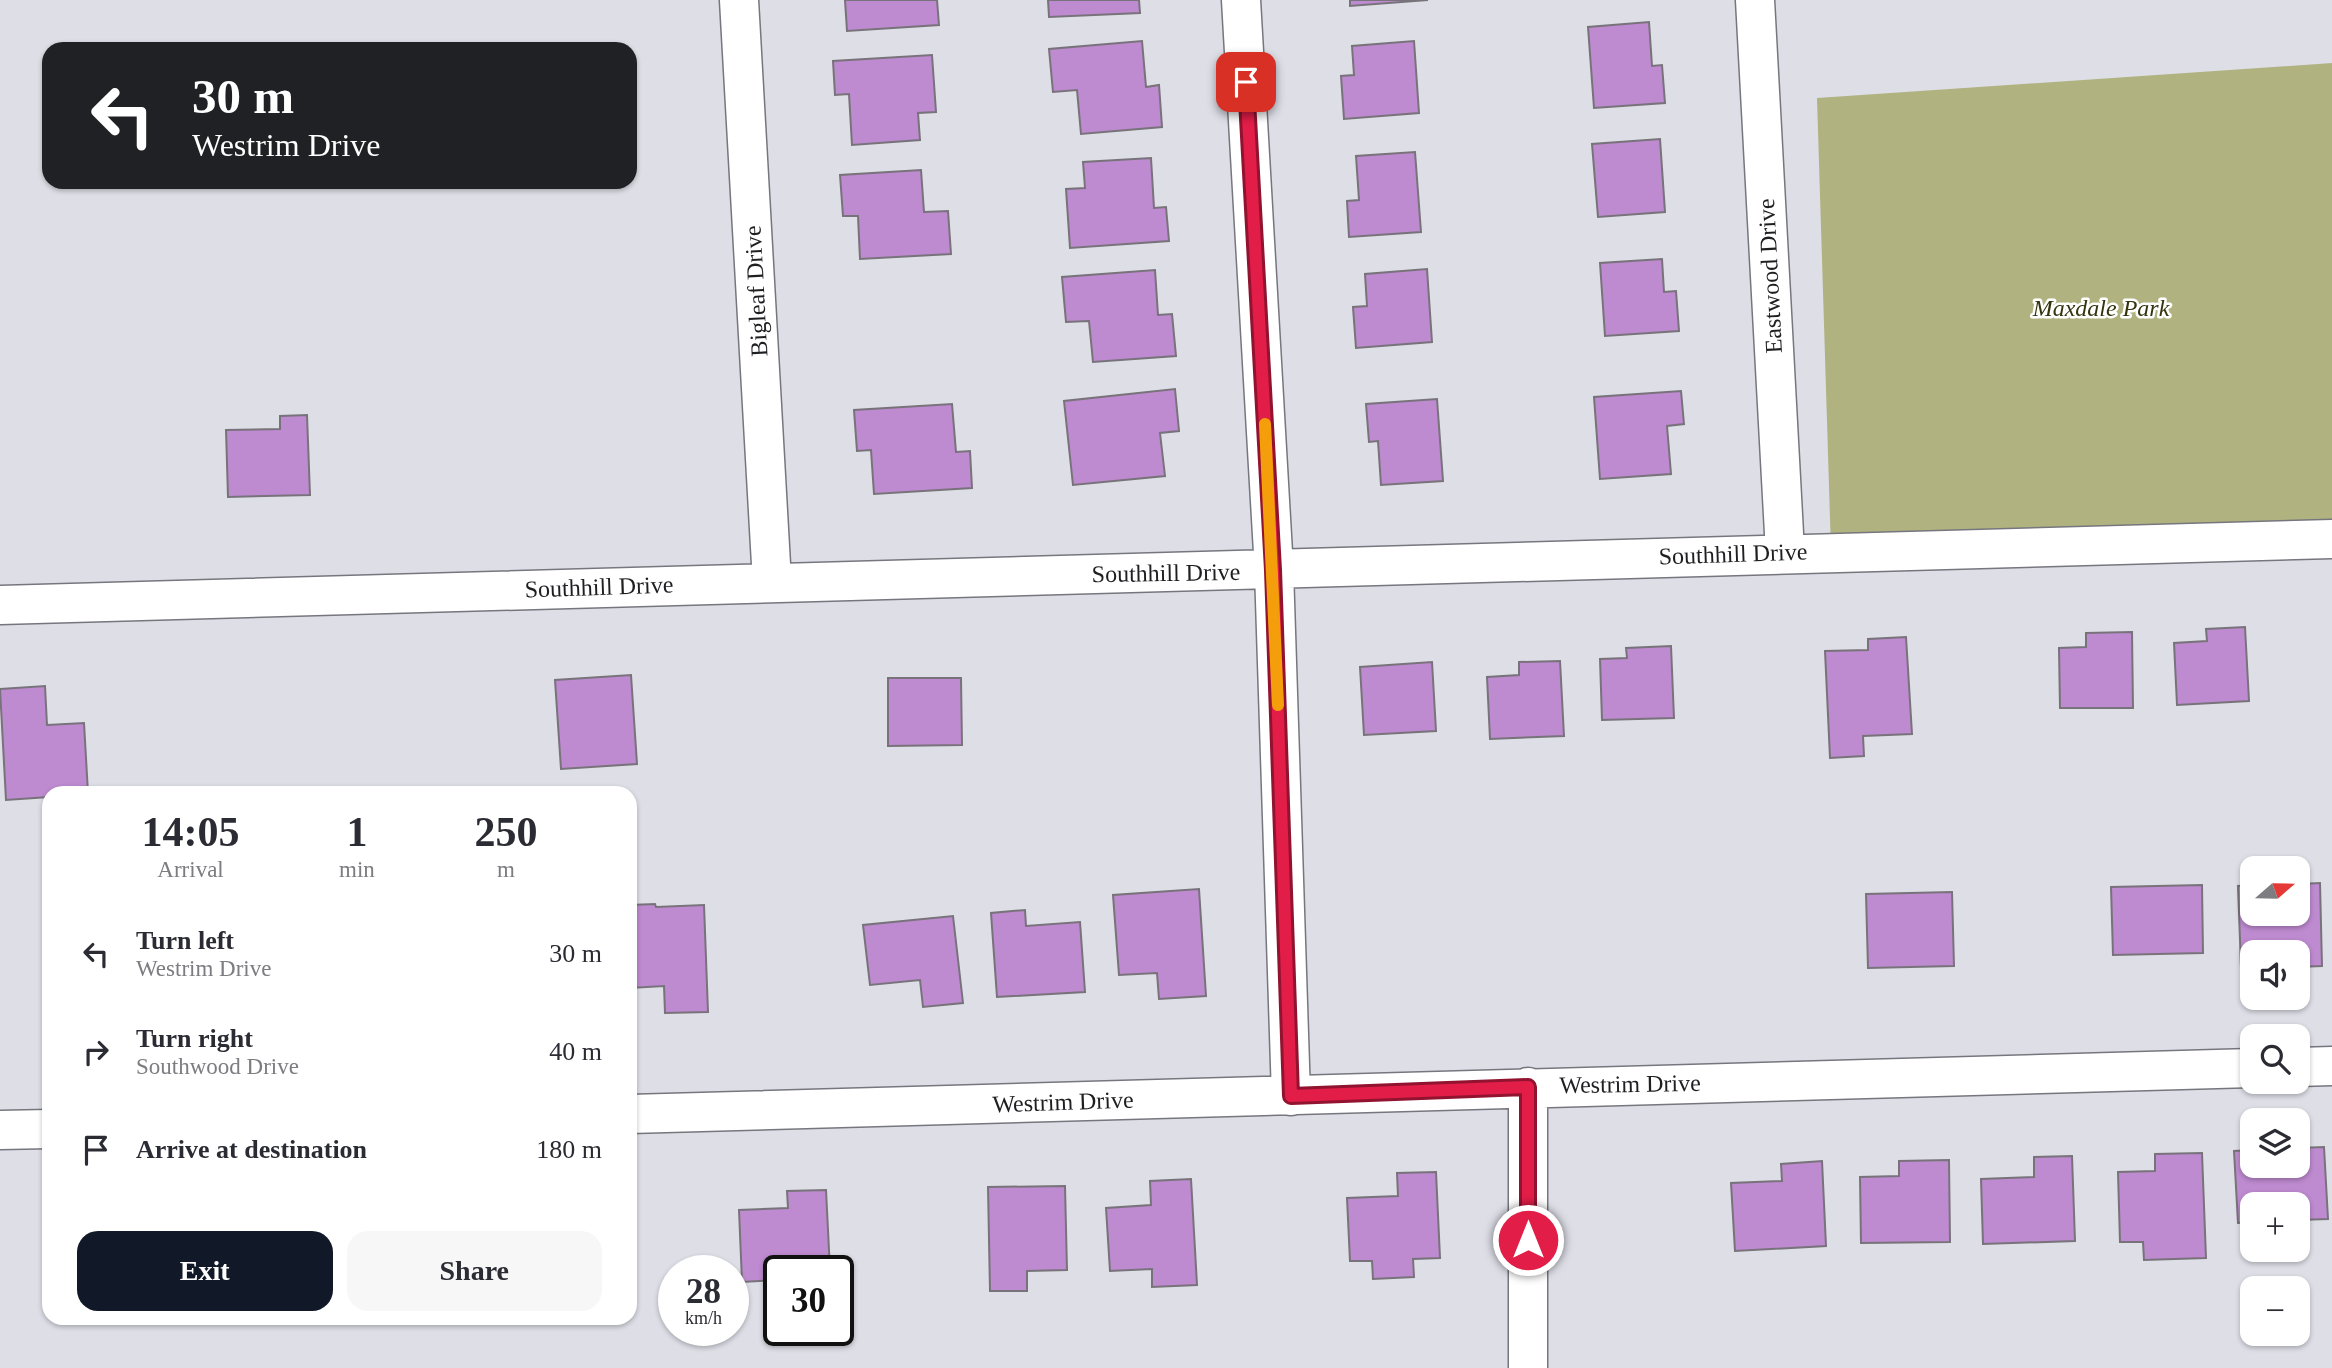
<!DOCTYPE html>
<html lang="en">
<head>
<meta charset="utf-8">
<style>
  body { margin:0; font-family:Georgia,serif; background:#f7f7f7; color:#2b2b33; height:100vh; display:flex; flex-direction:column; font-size:26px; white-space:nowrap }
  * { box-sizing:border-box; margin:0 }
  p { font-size:23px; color:#7c7c81 }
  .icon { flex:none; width:38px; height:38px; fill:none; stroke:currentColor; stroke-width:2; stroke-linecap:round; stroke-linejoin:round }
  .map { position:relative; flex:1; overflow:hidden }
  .panel { position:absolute; left:42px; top:786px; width:595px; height:539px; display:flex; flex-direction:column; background:#fff; border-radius:21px; box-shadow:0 2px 5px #0004 }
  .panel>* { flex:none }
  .guide { position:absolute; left:42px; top:42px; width:595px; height:147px; border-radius:21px; box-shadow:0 2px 5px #0004; background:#202124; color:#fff; overflow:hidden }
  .needle { width:46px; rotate:70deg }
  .controls { position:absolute; left:2240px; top:856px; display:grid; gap:14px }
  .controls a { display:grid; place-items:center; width:70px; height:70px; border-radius:14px; background:#fff; box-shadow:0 2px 5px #0004; font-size:35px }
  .speed { position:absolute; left:658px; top:1255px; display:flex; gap:14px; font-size:35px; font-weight:700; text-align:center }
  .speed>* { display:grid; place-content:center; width:91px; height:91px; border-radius:50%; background:#fff; box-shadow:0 2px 5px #0004; line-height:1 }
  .speed small { font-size:18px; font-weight:400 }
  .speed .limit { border:4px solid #111; border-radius:10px; background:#fff; color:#111 }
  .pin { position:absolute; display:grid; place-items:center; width:60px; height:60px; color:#fff; margin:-30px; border-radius:14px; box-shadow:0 4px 10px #0006 }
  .me { position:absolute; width:77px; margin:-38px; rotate:0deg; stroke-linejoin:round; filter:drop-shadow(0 0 5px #0008) }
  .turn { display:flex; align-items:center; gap:24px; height:147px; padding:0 35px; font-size:32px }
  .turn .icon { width:91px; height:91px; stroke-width:2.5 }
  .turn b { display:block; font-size:49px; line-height:60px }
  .eta { display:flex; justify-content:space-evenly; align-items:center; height:119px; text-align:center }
  .eta b { font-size:42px; font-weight:700; line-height:49px }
  .action { display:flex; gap:14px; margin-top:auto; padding:14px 35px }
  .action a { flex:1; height:80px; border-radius:21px; background:#111827; color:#fff; font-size:28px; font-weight:700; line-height:80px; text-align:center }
  .action a+a { background:#f7f7f7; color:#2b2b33 }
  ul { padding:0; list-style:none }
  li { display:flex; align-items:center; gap:21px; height:98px; padding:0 35px }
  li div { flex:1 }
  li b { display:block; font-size:26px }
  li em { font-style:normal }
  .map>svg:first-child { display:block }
</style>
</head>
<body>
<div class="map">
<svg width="2332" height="1368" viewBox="0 0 2332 1368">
  <rect width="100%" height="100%" fill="#dedee7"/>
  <path fill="#b0b380" d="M2332 63V525L1831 551 1817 98Z"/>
  <path fill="#be8ad0" stroke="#78737a" stroke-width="2" d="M845 0H937L939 25 847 31Z
    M1048 0H1139L1140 13 1049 17Z
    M1350 0H1428L1350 6Z
    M1649 22 1652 66 1662 65 1665 103 1594 108 1588 27Z
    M1142 41 1146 87 1159 85 1162 127 1081 134 1077 90 1053 92 1049 49Z
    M1414 41 1419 113 1344 119 1341 76 1354 75 1352 46Z
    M932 55 936 112 918 113 920 140 852 145 849 94 835 95 833 61Z
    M1660 139 1665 212 1598 217 1592 144Z
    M1415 152 1421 232 1349 237 1347 201 1359 200 1356 156Z
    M1151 158 1154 208 1166 207 1169 241 1070 248 1066 189 1085 188 1083 162Z
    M921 170 924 212 948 211 951 254 860 259 858 216H843L840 175Z
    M1662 259 1664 292 1676 291 1679 331 1605 336 1600 263Z
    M1427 269 1432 342 1356 348 1353 307 1367 306 1365 274Z
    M1155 270 1158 315 1172 314 1176 356 1093 362 1089 321 1066 322 1062 277Z
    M1175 389 1179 431 1160 433 1165 476 1073 485 1064 401Z
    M1681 391 1684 424 1667 426 1671 474 1600 479 1594 397Z
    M1437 399 1443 481 1381 485 1378 441 1369 442 1366 404Z
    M952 404 956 452 970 451 972 488 874 494 871 450 857 451 854 410Z
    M307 415 310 495 228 497 226 430 280 429V416Z
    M2245 627 2249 701 2177 705 2174 643 2207 641 2206 629Z
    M2132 632 2133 708H2060L2059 648 2086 647V633Z
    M1906 637 1912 734 1863 736 1864 756 1830 758 1825 651 1868 650V639Z
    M1671 646 1674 718 1602 720 1600 659 1627 658 1626 648Z
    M1560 661 1564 736 1490 739 1487 677 1519 675V662Z
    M1432 662 1436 731 1364 735 1360 667Z
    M631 675 637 764 561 769 555 680Z
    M888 678H961L962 745 888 746Z
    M45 686 47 725 84 723 88 793H49V797L6 800 0 689Z
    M2320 883 2322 966 2298 967V952H2252V968H2241L2238 886 2252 885V914H2298V884Z
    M2202 885 2203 953 2113 955 2111 887Z
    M1199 889 1206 996 1159 999 1157 973 1119 975 1113 895Z
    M1952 892 1954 966 1868 968 1866 894Z
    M655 904 656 907 704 905 708 1012 665 1013 664 986 630 988V905Z
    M1025 910 1026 926 1080 922 1085 992 997 997 991 913Z
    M953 916 963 1003 923 1007 920 980 870 985 863 925Z
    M2324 1147 2328 1219 2298 1220V1204H2252V1222L2238 1223 2234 1151 2252 1150V1166H2298V1148Z
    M2202 1153 2206 1258 2144 1260 2143 1242H2120L2118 1172 2155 1171V1154Z
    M2072 1156 2075 1241 1983 1244 1981 1179 2034 1177V1157Z
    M1949 1160 1950 1242 1861 1243 1860 1177 1899 1176V1161Z
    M1822 1161 1826 1246 1735 1251 1731 1183 1782 1181 1781 1164Z
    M1436 1172 1440 1258 1413 1259 1414 1277 1373 1279 1372 1261H1350L1347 1198 1398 1196 1397 1173Z
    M1191 1179 1197 1285 1152 1287V1269L1110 1271 1106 1208 1151 1205 1150 1181Z
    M1065 1186 1067 1270 1027 1271V1291H990L988 1187Z
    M826 1190 830 1270H779V1280L742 1282 739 1210 788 1208 787 1191Z"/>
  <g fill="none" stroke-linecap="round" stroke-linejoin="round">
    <defs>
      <path id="minor" d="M739 0 772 582
        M1241 0 1274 570 1291 1096
        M1755 0 1785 552
        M0 605 2332 539
        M2298 1067 2332 1066
        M630 1114 2252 1068
        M0 1130 49 1129
        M1528 1368V1087"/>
    </defs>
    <use href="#minor" stroke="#76767e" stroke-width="41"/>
    <use href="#minor" stroke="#fff" stroke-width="38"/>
  </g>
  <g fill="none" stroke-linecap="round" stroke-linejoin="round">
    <defs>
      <path id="route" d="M1246 82 1273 570 1291 1096 1528 1087V1240"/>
    </defs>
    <use href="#route" stroke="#92132f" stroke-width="18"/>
    <use href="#route" stroke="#e11d48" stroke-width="12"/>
    <path stroke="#f59e0b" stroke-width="12" d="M1265 424 1278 705"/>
  </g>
  <g text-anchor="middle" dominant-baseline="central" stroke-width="5" stroke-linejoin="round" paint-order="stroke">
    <g font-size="24" fill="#1f1f22" stroke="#fff">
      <text transform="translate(1770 276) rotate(-93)">Eastwood Drive</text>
      <text transform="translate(756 291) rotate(-93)">Bigleaf Drive</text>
      <text transform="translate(1733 554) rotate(-2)">Southhill Drive</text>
      <text transform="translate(1166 573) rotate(-1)">Southhill Drive</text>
      <text transform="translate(599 587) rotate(-2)">Southhill Drive</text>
      <text transform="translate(1630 1084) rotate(-1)">Westrim Drive</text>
      <text transform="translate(1063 1102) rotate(-2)">Westrim Drive</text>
    </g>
    <g font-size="24" font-style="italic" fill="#34350e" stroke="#fff">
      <text x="2101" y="308">Maxdale Park</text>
    </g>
  </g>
</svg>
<div class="controls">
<a><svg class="needle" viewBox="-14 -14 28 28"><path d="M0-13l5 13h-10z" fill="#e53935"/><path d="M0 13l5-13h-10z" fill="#7c7c81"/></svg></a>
<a><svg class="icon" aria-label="sound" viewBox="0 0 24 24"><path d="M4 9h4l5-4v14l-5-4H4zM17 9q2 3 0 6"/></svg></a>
<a><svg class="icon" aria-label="search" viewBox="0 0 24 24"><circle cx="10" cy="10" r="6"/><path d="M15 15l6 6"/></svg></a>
<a><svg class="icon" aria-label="layers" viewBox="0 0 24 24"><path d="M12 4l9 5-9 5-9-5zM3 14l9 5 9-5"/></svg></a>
<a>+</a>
<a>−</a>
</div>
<div class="speed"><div>28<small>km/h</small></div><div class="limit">30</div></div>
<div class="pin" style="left:1246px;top:82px;background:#d93025"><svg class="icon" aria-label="arrive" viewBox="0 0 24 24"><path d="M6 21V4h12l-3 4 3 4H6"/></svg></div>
<svg class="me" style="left:1528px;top:1240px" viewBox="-20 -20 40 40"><circle r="17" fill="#e11d48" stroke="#fff" stroke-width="3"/><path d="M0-11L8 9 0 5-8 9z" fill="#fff"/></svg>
<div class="guide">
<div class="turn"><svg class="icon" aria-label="left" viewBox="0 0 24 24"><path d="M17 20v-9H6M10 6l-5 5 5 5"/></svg><div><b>30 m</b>Westrim Drive</div></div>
</div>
<section class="panel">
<div class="eta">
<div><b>14:05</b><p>Arrival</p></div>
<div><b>1</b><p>min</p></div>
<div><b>250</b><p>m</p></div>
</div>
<ul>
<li><svg class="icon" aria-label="left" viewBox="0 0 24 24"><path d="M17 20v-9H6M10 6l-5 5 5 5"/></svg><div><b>Turn left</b><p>Westrim Drive</p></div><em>30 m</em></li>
<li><svg class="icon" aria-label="right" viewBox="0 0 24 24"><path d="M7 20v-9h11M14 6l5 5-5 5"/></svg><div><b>Turn right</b><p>Southwood Drive</p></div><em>40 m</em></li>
<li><svg class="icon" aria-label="arrive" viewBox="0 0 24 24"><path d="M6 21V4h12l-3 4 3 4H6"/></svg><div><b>Arrive at destination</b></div><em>180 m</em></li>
</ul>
<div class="action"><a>Exit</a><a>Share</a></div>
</section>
</div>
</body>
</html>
